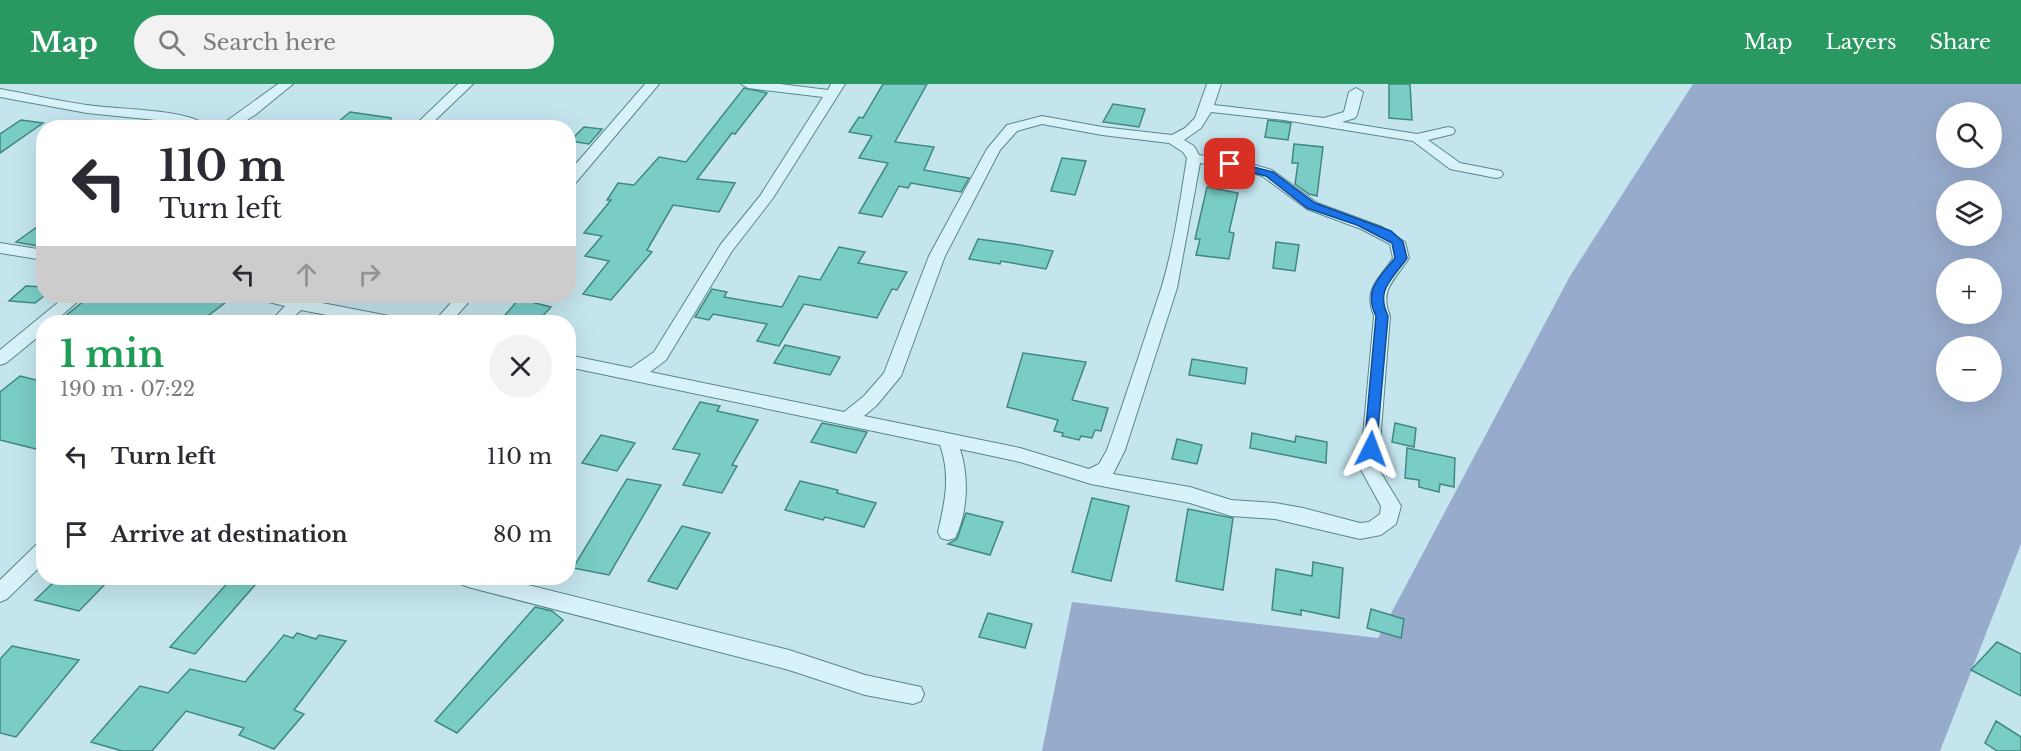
<!DOCTYPE html>
<html lang="en">
<head>
<meta charset="utf-8">
<style>
  body { margin:0; font-family:"Libre Baskerville",serif; background:#f2f2f3; color:#2b2b33; height:100vh; display:flex; flex-direction:column; font-size:22px; white-space:nowrap }
  * { box-sizing:border-box; margin:0 }
  p { font-size:20px; color:#7c7c81 }
  .icon { flex:none; width:33px; height:33px; fill:none; stroke:currentColor; stroke-width:2; stroke-linecap:round; stroke-linejoin:round }
  .map { position:relative; flex:1; overflow:hidden }
  .side { position:absolute; left:36px; top:231px; width:540px; height:270px; display:flex; flex-direction:column; background:#fff; border-radius:24px; box-shadow:0 6px 24px #0002 }
  .side>* { flex:none }
  .guide { position:absolute; left:36px; top:36px; width:540px; height:183px; border-radius:24px; box-shadow:0 6px 24px #0002; background:#fff; color:#2b2b33; overflow:hidden }
  .fabs { position:absolute; left:1936px; top:18px; display:grid; gap:12px }
  .fabs a { display:grid; place-items:center; width:66px; height:66px; border-radius:50%; background:#fff; box-shadow:0 6px 24px #0002; font-size:30px }
  .pin { position:absolute; display:grid; place-items:center; width:51px; height:51px; color:#fff; margin:-26px; border-radius:12px; box-shadow:0 3px 9px #0006 }
  .me { position:absolute; width:66px; margin:-33px; rotate:3deg; stroke-linejoin:round; filter:drop-shadow(0 0 4px #0008) }
  .turn { display:flex; align-items:center; gap:21px; height:126px; padding:0 24px; font-size:27px }
  .turn .icon { width:78px; height:78px; stroke-width:2.5 }
  .turn b { display:block; font-size:42px; line-height:51px }
  .lanes { display:flex; align-items:center; height:57px; padding:0 24px; background:#0003; justify-content:center; gap:30px; direction:ltr }
  .lanes .off { opacity:.35 }
  .round { display:grid; place-items:center; flex:none; width:63px; height:63px; border-radius:32px; background:#f2f2f3 }
  .overview { display:flex; align-items:center; justify-content:space-between; height:102px; padding:0 24px }
  h1 { font-size:36px; font-weight:800; line-height:45px; color:#1e9e55 }
  ul { padding:0; list-style:none }
  li { display:flex; align-items:center; gap:18px; height:78px; padding:0 24px }
  li div { flex:1 }
  li b { display:block; font-size:22px }
  li em { font-style:normal }
  header { display:flex; align-items:center; gap:36px; box-sizing:border-box; height:84px; padding:0 30px; background:#2a9861; color:#fff }
  header strong { font-size:28px }
  nav { display:flex; gap:33px; margin-inline-start:auto; font-size:21px }
  .search { width:420px; height:54px; background:#f2f2f3; display:flex; align-items:center; gap:15px; box-sizing:border-box; padding:0 21px; border-radius:33px; color:#7c7c81; font-size:22px }
  .map>svg:first-child { display:block }
</style>
</head>
<body>
<header>
<strong>Map</strong>
<div class="search"><svg class="icon" aria-label="search" viewBox="0 0 24 24"><circle cx="10" cy="10" r="6"/><path d="M15 15l6 6"/></svg>Search here</div>
<nav><a>Map</a><a>Layers</a><a>Share</a></nav>
</header>
<div class="map">
<svg width="2021" height="667" viewBox="0 0 2021 667">
  <rect width="100%" height="100%" fill="#c4e5ee"/>
  <path fill="#97abcc" fill-rule="evenodd" d="M1693 0H2021V460L1940 667H1042L1072 518 1378 554 1570 192ZM1947 28H1992V74H1947ZM1947 106H1992V152H1947ZM1947 184H1992V230H1947ZM1947 262H1992V308H1947Z"/>
  <path fill="#79cdc6" stroke="#408881" stroke-width="1.5" d="M883 0H927L895 58 934 63 924 86 969 94 961 108 911 99 908 104 899 102 882 133 859 129 888 79 859 74 872 52 849 48 859 33 863 34Z
    M1389 0H1410L1412 36 1389 34Z
    M744 4 767 9 735 50 732 49 697 95 735 99 719 128 673 121 647 166 652 168 611 216 583 210 609 177 585 172 602 152 584 149 611 116H607L618 99 634 101 659 73 686 78Z
    M1113 20 1145 25 1139 43 1103 38Z
    M350 28 391 34V44H331Z
    M21 36 43 39 0 69V50Z
    M1268 36 1291 39 1288 56 1265 53Z
    M584 43 602 45 589 60 570 57Z
    M1294 60 1323 63 1317 112 1309 110 1295 100 1298 79H1292Z
    M1062 74 1086 77 1075 111 1051 107Z
    M1207 103 1238 109 1229 148 1234 149 1229 175 1196 171 1200 155H1195Z
    M44 138V163L16 158Z
    M978 155 1014 160 1053 167 1046 185 1001 177 1000 180 969 175Z
    M1276 158 1299 161 1295 187 1273 184Z
    M839 163 865 168 858 179 907 188 897 206 892 205 877 234 804 220 779 262 757 257 767 240 713 230 709 236 695 233 712 205 727 208 724 213 782 223 799 192 820 196Z
    M26 202 44 203V212L35 219 9 217Z
    M90 212H163L189 217 195 212H205L226 218 200 238H58Z
    M519 215 551 223 537 238 505 231Z
    M785 261 840 273 830 291 774 279Z
    M1023 269 1086 278 1072 316 1108 324 1101 347 1095 346 1092 354 1081 352 1079 356 1062 352 1063 349 1054 347 1058 336 1007 323Z
    M1192 275 1247 284 1245 300 1189 291Z
    M20 292 44 298V367L0 356V308Z
    M700 318 720 322 717 327 758 336 732 381 737 382 722 409 683 401 700 370 673 365Z
    M822 339 867 348 856 369 811 358Z
    M1395 339 1416 344 1414 363 1392 358Z
    M1252 349 1295 358 1296 352 1327 358 1326 379 1250 364Z
    M601 351 635 359 617 387 582 379Z
    M1177 355 1202 361 1197 380 1172 375Z
    M1407 364 1455 374 1454 403 1440 400 1439 408 1419 403V396L1405 394Z
    M627 395 661 401 609 491 573 484Z
    M800 397 838 406 837 409 876 419 864 443 825 433 823 436 785 426Z
    M1092 414 1129 422 1111 497 1072 488Z
    M1188 425 1233 434 1223 506 1176 497Z
    M966 429 1003 438 990 471 948 460 957 455Z
    M682 442 710 449 677 505 648 497Z
    M1313 478 1343 484 1339 534 1301 526V531L1272 526 1276 485 1312 492Z
    M58 494H111L79 527 35 516Z
    M232 494H261L195 570 170 563Z
    M535 523 552 527 563 536 457 649 435 637Z
    M1371 525 1404 535 1401 554 1367 544Z
    M988 529 1032 540 1025 564 979 553Z
    M297 549 316 555 319 551 346 557 294 626 304 630 274 665 239 651 244 644 186 627 152 667H122L91 658 140 602 168 609 190 585 245 598 284 551 293 554Z
    M1997 558 2021 570V612L1971 586Z
    M12 562 79 576 16 653 0 649V575Z
    M1996 637 2021 653V667H1997L1985 659Z"/>
  <g fill="none" stroke-linecap="round" stroke-linejoin="round">
    <defs>
      <path id="street" d="M278 0H293L255 31 234 44H217Z
        M458 0H473L427 44H412Z
        M645 0H659L573 102 568 103V89Z
        M741 0H780L828 6 831 0H845L773 114 732 167 666 276 650 288 844 328 864 312 884 289 929 172 987 65 1007 41 1042 32 1102 43 1172 51 1185 44 1195 34 1207 0H1221L1214 21 1324 34 1344 28 1349 8 1356 4 1363 8 1357 31 1355 34 1342 38 1417 50 1448 43 1453 44 1455 47 1453 50 1428 56 1460 79 1501 87 1503 90 1501 93 1496 94 1450 85 1413 57 1284 36 1211 28 1201 44 1184 56 1194 62 1199 71 1241 77 1272 86 1317 119 1382 143 1405 158 1409 174C1395 196 1379 205 1390 232L1378 384 1401 422 1396 440 1381 451 1360 455 1275 435 1231 432 1190 419 1091 400 1020 378 960 365C969 392 968 428 955 454L948 456 941 454 938 448C945 418 951 392 940 361L568 283V271L631 284 654 268 721 160 760 112 823 13 748 4ZM1042 40 1102 51 1169 59 1183 68 1187 74C1180 117 1174 163 1161 205 1143 259 1126 312 1107 366L1099 380 1089 385 1020 364 864 332 876 322 901 292 945 172 1000 66 1017 47ZM1200 79 1241 85 1262 92 1307 125 1361 145 1390 160 1393 174C1379 196 1363 204 1374 232L1360 384 1381 422 1380 430 1369 438 1360 439 1303 424 1275 419 1231 416 1190 403 1113 390 1125 366 1177 204Z
        M0 5C29 10 58 17 87 21 117 26 190 24 211 44H190L166 37 87 29 0 13Z
        M0 159 44 166V176L0 169Z
        M66 212H84L54 238H44V248L6 279 0 281V266Z
        M258 212H286L389 232 395 234 397 238H363L301 226 288 238H270L285 222 260 216Z
        M457 212H474L451 238H434Z
        M44 458V479L7 515 0 518V496L37 460Z
        M458 494H500L789 566 865 591 921 603 924 610 921 617 913 620 865 611 789 586 468 503 461 500Z"/>
    </defs>
    <use href="#street" stroke="#5a8789" stroke-width="2"/>
    <use href="#street" fill="#d7f2f9" fill-rule="evenodd"/>
  </g>
  <path fill="#1a73e8" stroke="#114b97" stroke-width="1.5" d="M1230 77 1273 88 1315 119 1391 147 1403 158 1407 174C1393 195 1375 205 1388 232L1376 369H1366L1364 365 1376 232C1363 206 1379 194 1395 174L1392 159 1357 141 1307 124 1266 92 1226 82 1224 80Z"/>
</svg>
<div class="fabs">
<a><svg class="icon" aria-label="search" viewBox="0 0 24 24"><circle cx="10" cy="10" r="6"/><path d="M15 15l6 6"/></svg></a>
<a><svg class="icon" aria-label="layers" viewBox="0 0 24 24"><path d="M12 4l9 5-9 5-9-5zM3 14l9 5 9-5"/></svg></a>
<a>+</a>
<a>−</a>
</div>
<div class="pin" style="left:1230px;top:80px;background:#d93025"><svg class="icon" aria-label="arrive" viewBox="0 0 24 24"><path d="M6 21V4h12l-3 4 3 4H6"/></svg></div>
<svg class="me" style="left:1371px;top:365px" viewBox="-20 -20 40 40"><path d="M0-17L14 15 0 8-14 15z" fill="#1a73e8" stroke="#fff" stroke-width="4"/></svg>
<div class="guide">
<div class="turn"><svg class="icon" aria-label="left" viewBox="0 0 24 24"><path d="M17 20v-9H6M10 6l-5 5 5 5"/></svg><div><b>110 m</b>Turn left</div></div>
<div class="lanes"><svg class="icon" aria-label="left" viewBox="0 0 24 24"><path d="M17 20v-9H6M10 6l-5 5 5 5"/></svg><svg class="icon off" aria-label="ahead" viewBox="0 0 24 24"><path d="M12 20V5M6 11l6-6 6 6"/></svg><svg class="icon off" aria-label="right" viewBox="0 0 24 24"><path d="M7 20v-9h11M14 6l5 5-5 5"/></svg></div>
</div>
<section class="side">
<div class="overview"><div><h1>1 min</h1><p>190 m · 07:22</p></div><a class="round"><svg class="icon" aria-label="close" viewBox="0 0 24 24"><path d="M6 6l12 12M18 6L6 18"/></svg></a></div>
<ul>
<li><svg class="icon" aria-label="left" viewBox="0 0 24 24"><path d="M17 20v-9H6M10 6l-5 5 5 5"/></svg><div><b>Turn left</b></div><em>110 m</em></li>
<li><svg class="icon" aria-label="arrive" viewBox="0 0 24 24"><path d="M6 21V4h12l-3 4 3 4H6"/></svg><div><b>Arrive at destination</b></div><em>80 m</em></li>
</ul>
</section>
</div>
</body>
</html>
